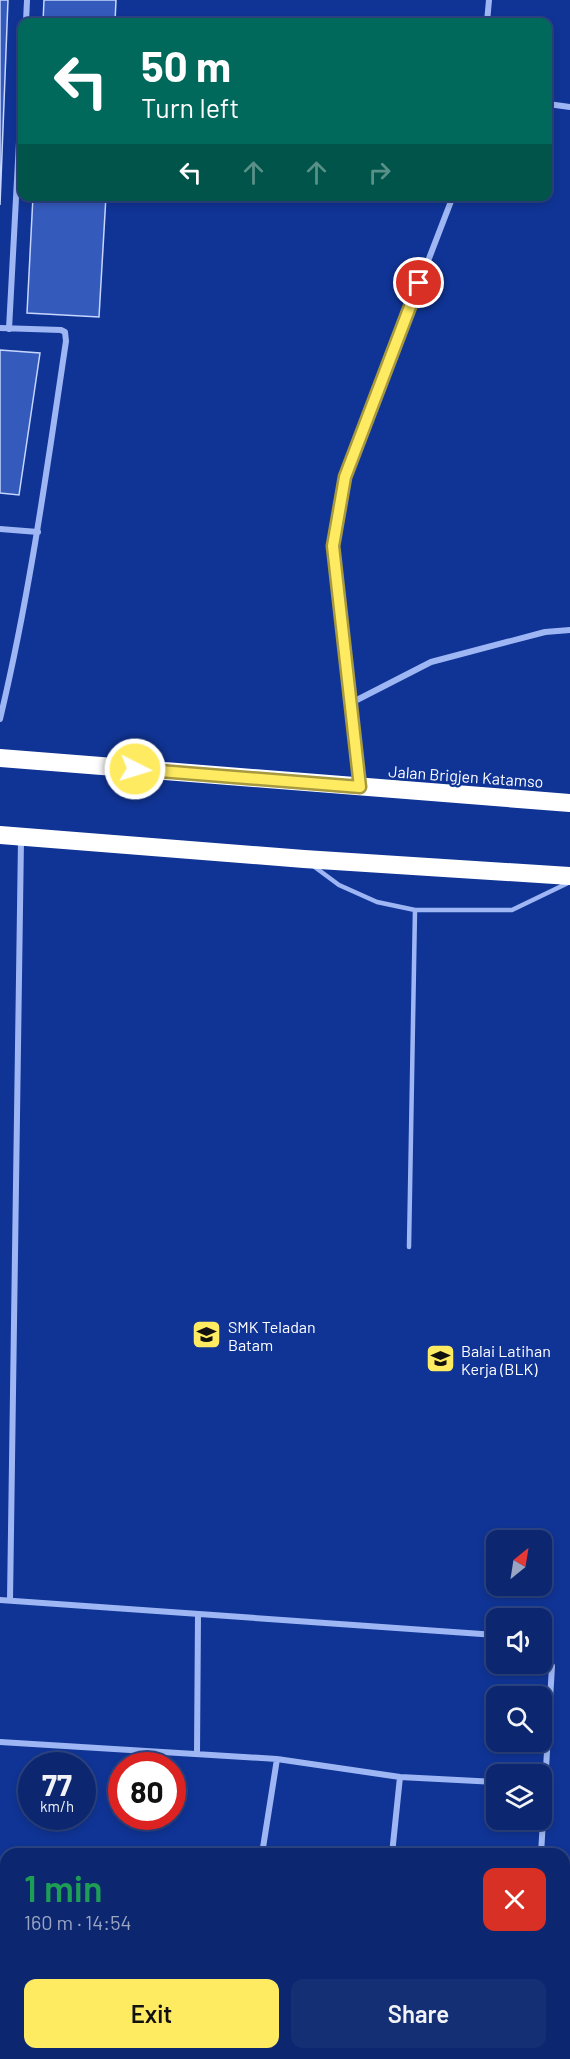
<!DOCTYPE html>
<html lang="en">
<head>
<meta charset="utf-8">
<style>
  body { margin:0; font-family:Barlow,sans-serif; background:#152f75; color:#f1f3f6; height:100vh; display:flex; flex-direction:column; font-size:22px; white-space:nowrap }
  * { box-sizing:border-box; margin:0 }
  p { font-size:20px; color:#9aa5c3 }
  .icon { flex:none; width:33px; height:33px; fill:none; stroke:currentColor; stroke-width:2; stroke-linecap:round; stroke-linejoin:round }
  .map { position:relative; flex:1; overflow:hidden }
  .side { position:absolute; left:0px; top:1848px; width:570px; height:212px; display:flex; flex-direction:column; background:#0c2770; border-radius:18px 18px 0 0; box-shadow:0 3px 9px #0003,0 0 0 2px #2c4483 }
  .side>* { flex:none }
  .top-card { position:absolute; left:18px; top:18px; width:534px; height:183px; border-radius:12px; box-shadow:0 3px 9px #0003,0 0 0 2px #2c4483; background:#00695c; color:#fff; overflow:hidden }
  .needle { width:39px; rotate:30deg }
  .buttons { position:absolute; left:486px; top:1530px; display:grid; gap:12px }
  .buttons a { display:grid; place-items:center; width:66px; height:66px; border-radius:12px; background:#0c2770; box-shadow:0 3px 9px #0003,0 0 0 2px #2c4483; font-size:30px }
  .speed { position:absolute; left:18px; top:1752px; display:flex; gap:12px; font-size:30px; font-weight:700; text-align:center }
  .speed>* { display:grid; place-content:center; width:78px; height:78px; border-radius:50%; background:#0c2770; box-shadow:0 3px 9px #0003,0 0 0 2px #2c4483; line-height:1 }
  .speed small { font-size:15px; font-weight:400 }
  .speed .limit { border:9px solid #d22; background:#fff; color:#111 }
  .pin { position:absolute; display:grid; place-items:center; width:51px; height:51px; color:#fff; margin:-26px; border:3px solid #fff; border-radius:50%; box-shadow:0 2px 6px #0007 }
  .me { position:absolute; width:66px; margin:-33px; rotate:95deg; stroke-linejoin:round; filter:drop-shadow(0 0 4px #0008) }
  .turn { display:flex; align-items:center; gap:21px; height:126px; padding:0 24px; font-size:27px }
  .turn .icon { width:78px; height:78px; stroke-width:2.5 }
  .turn b { display:block; font-size:42px; line-height:51px }
  .lanes { display:flex; align-items:center; height:57px; padding:0 24px; background:#0003; justify-content:center; gap:30px; direction:ltr }
  .lanes .off { opacity:.35 }
  .round { display:grid; place-items:center; flex:none; width:63px; height:63px; border-radius:12px; background:#152f75 }
  .head { display:flex; align-items:center; justify-content:space-between; height:102px; padding:0 24px }
  h1 { font-size:36px; font-weight:600; line-height:45px; color:#1e9e55 }
  .primary-button { display:flex; gap:12px; margin-top:auto; padding:12px 24px }
  .primary-button a { flex:1; height:69px; border-radius:12px; background:#ffeb61; color:#111; font-size:24px; font-weight:600; line-height:69px; text-align:center }
  .primary-button a+a { background:#152f75; color:#f1f3f6 }
  .map>svg:first-child { display:block }
</style>
</head>
<body>
<div class="map">
<svg width="570" height="2059" viewBox="0 0 570 2059">
  <rect width="100%" height="100%" fill="#103495"/>
  <path fill="#345abc" stroke="#c6d6fe" stroke-width="1.5" d="M0 0H8L0 205Z
    M44 0H116L115 22H43Z
    M33 196H106L99 317 27 313Z
    M0 350 40 353 19 495 0 493Z"/>
  <g fill="none" stroke-linecap="round" stroke-linejoin="round">
    <path stroke="#9eb7f4" stroke-width="4.5" d="M312 865 339 885 377 902 415 910
      M409 1247 415 910H512L570 882"/>
    <path stroke="#9eb7f4" stroke-width="6" d="M26 22 27 0
      M487 22 489 0
      M548 104 570 107
      M0 328 61 330 65 332 66 341C47 468 30 594 0 719
      M9 329 22 86
      M0 529 38 532
      M351 703 431 662 545 632 570 630
      M359 784 333 546 345 477 453 196
      M0 1600 496 1635
      M10 1600 21 839
      M0 1742 277 1759 400 1777 496 1782
      M197 1754 198 1614
      M262 1854 277 1759
      M392 1854 400 1777
      M541 1854 552 1666 542 1659
      M0 1868 6 1869
      M0 2003 6 2004
      M237 2059V2054
      M369 2059 370 2054
      M527 2059V2054"/>
    <path stroke="#fff" stroke-width="18" d="M0 758 570 803
      M0 835 304 859 570 876"/>
  </g>
  <g fill="none" stroke-linecap="round" stroke-linejoin="round">
    <defs>
      <path id="route" d="M135 769 360 787 333 546 345 477 419 283"/>
    </defs>
    <use href="#route" stroke="#a6993f" stroke-width="15"/>
    <use href="#route" stroke="#ffeb61" stroke-width="10"/>
  </g>
  <defs>
    <symbol id="university-square" viewBox="-11 -11 22 22"><rect x="-9" y="-9" width="18" height="18" rx="4" fill="#ffeb61" stroke="#103495"/><path d="M0-5L7-2L0 1L-7-2ZM-4 1L0 2.5L4 1V4Q0 6-4 4Z" fill="#111"/></symbol>
  </defs>
  <g fill-rule="evenodd">
    <use href="#university-square" x="190" y="1318" width="33" height="33"/>
    <use href="#university-square" x="424" y="1342" width="33" height="33"/>
  </g>
  <g text-anchor="middle" dominant-baseline="central" stroke-width="4.5" stroke-linejoin="round" paint-order="stroke">
    <g font-size="16" fill="#fff" stroke="#103495">
      <text transform="translate(466 776) rotate(4)">Jalan Brigjen Katamso</text>
    </g>
    <g font-size="16" fill="#fff" stroke="#103495" text-anchor="start">
      <text x="228" y="1326">SMK Teladan<tspan x="228" dy="18">Batam</tspan></text>
      <text x="461" y="1350">Balai Latihan<tspan x="461" dy="18">Kerja (BLK)</tspan></text>
    </g>
  </g>
</svg>
<div class="buttons">
<a><svg class="needle" viewBox="-14 -14 28 28"><path d="M0-13l5 13h-10z" fill="#e53935"/><path d="M0 13l5-13h-10z" fill="#9aa5c3"/></svg></a>
<a><svg class="icon" aria-label="sound" viewBox="0 0 24 24"><path d="M4 9h4l5-4v14l-5-4H4zM17 9q2 3 0 6"/></svg></a>
<a><svg class="icon" aria-label="search" viewBox="0 0 24 24"><circle cx="10" cy="10" r="6"/><path d="M15 15l6 6"/></svg></a>
<a><svg class="icon" aria-label="layers" viewBox="0 0 24 24"><path d="M12 4l9 5-9 5-9-5zM3 14l9 5 9-5"/></svg></a>
</div>
<div class="speed"><div>77<small>km/h</small></div><div class="limit">80</div></div>
<div class="pin" style="left:419px;top:283px;background:#d93025"><svg class="icon" aria-label="arrive" viewBox="0 0 24 24"><path d="M6 21V4h12l-3 4 3 4H6"/></svg></div>
<svg class="me" style="left:135px;top:769px" viewBox="-20 -20 40 40"><circle r="17" fill="#ffeb61" stroke="#fff" stroke-width="3"/><path d="M0-11L8 9 0 5-8 9z" fill="#fff"/></svg>
<div class="top-card">
<div class="turn"><svg class="icon" aria-label="left" viewBox="0 0 24 24"><path d="M17 20v-9H6M10 6l-5 5 5 5"/></svg><div><b>50 m</b>Turn left</div></div>
<div class="lanes"><svg class="icon" aria-label="left" viewBox="0 0 24 24"><path d="M17 20v-9H6M10 6l-5 5 5 5"/></svg><svg class="icon off" aria-label="ahead" viewBox="0 0 24 24"><path d="M12 20V5M6 11l6-6 6 6"/></svg><svg class="icon off" aria-label="ahead" viewBox="0 0 24 24"><path d="M12 20V5M6 11l6-6 6 6"/></svg><svg class="icon off" aria-label="right" viewBox="0 0 24 24"><path d="M7 20v-9h11M14 6l5 5-5 5"/></svg></div>
</div>
<section class="side">
<div class="head"><div><h1>1 min</h1><p>160 m · 14:54</p></div><a class="round" style="background:#d93025;color:#fff"><svg class="icon" aria-label="close" viewBox="0 0 24 24"><path d="M6 6l12 12M18 6L6 18"/></svg></a></div>
<div class="primary-button"><a>Exit</a><a>Share</a></div>
</section>
</div>
</body>
</html>
